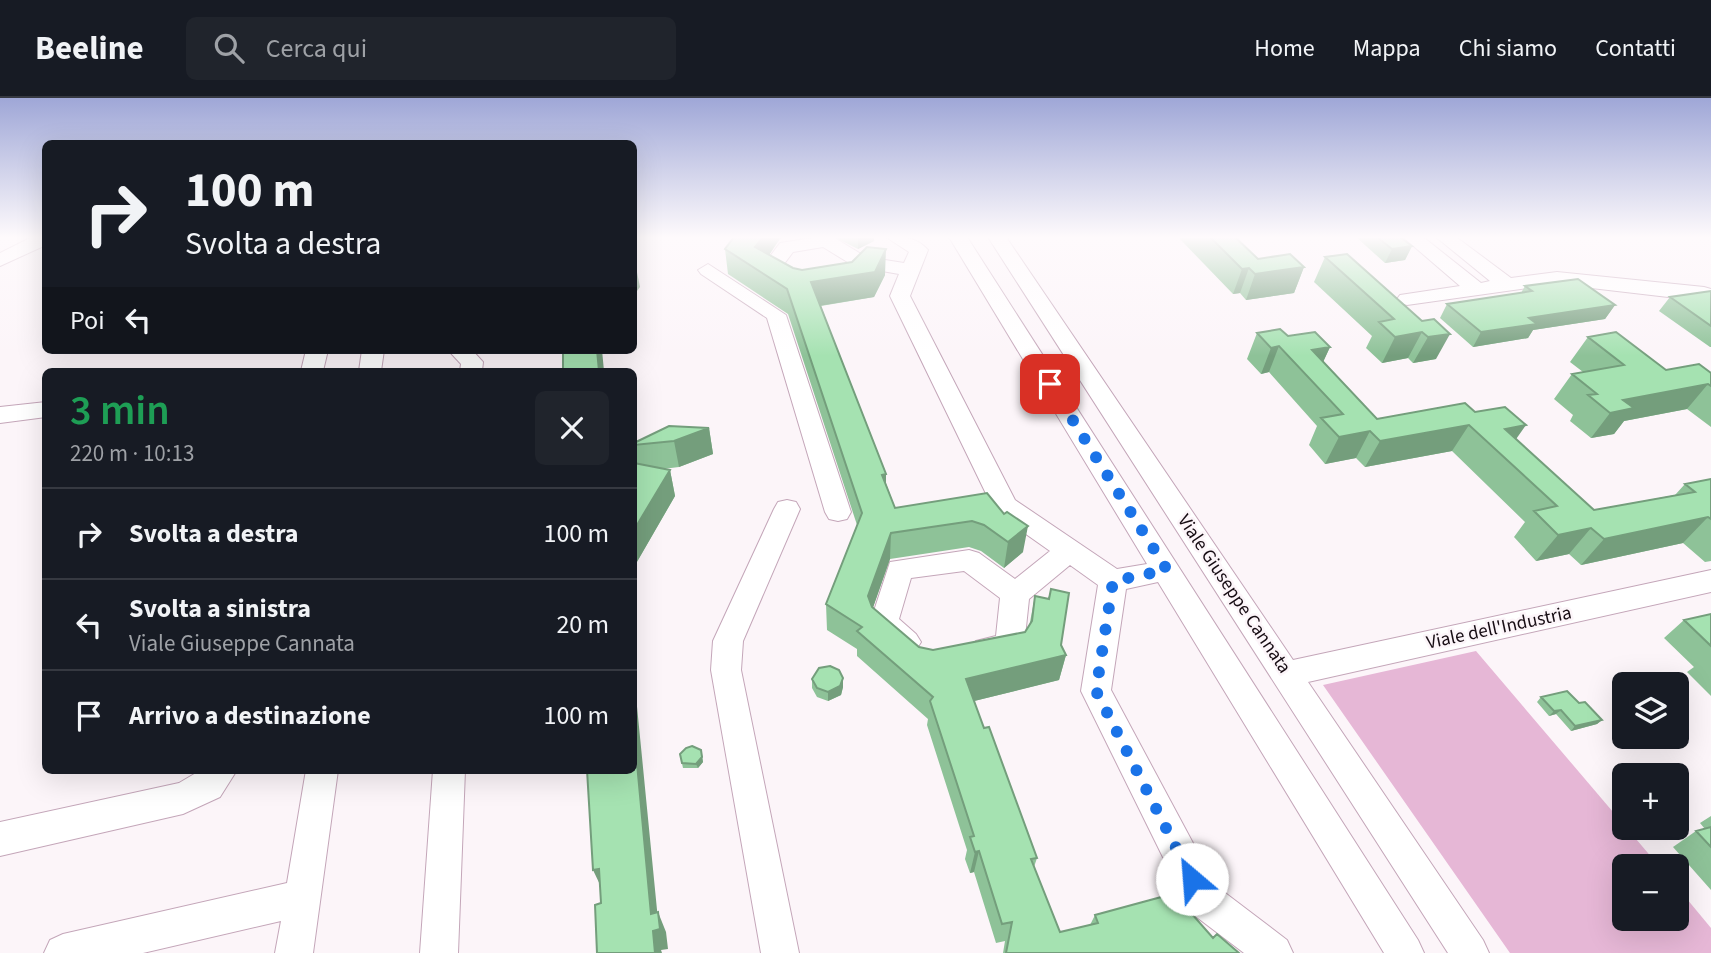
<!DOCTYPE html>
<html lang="it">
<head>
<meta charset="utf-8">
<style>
  body { margin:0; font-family:"Source Sans 3",sans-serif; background:#20242c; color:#f1f3f6; height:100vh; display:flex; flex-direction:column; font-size:26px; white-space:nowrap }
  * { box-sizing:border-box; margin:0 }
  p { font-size:23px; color:#9ea1a6 }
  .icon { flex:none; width:38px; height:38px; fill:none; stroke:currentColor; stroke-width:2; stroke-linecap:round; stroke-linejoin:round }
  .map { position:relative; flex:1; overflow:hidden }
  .sheet { position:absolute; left:42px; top:270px; width:595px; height:406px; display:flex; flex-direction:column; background:#171b24; border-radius:10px; box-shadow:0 7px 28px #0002 }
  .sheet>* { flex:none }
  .guide { position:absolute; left:42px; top:42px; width:595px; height:214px; border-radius:10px; box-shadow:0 7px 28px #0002; background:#171b24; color:#f1f3f6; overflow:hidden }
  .fabs { position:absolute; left:1612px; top:574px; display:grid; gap:14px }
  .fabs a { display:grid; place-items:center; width:77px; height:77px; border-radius:10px; background:#171b24; box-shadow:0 7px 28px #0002; font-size:35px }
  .pin { position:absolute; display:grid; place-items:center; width:60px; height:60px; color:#fff; margin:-30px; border-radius:14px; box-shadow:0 4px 10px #0006 }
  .me { position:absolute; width:77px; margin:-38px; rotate:333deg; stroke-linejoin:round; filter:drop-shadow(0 0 5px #0008) }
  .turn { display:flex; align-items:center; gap:24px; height:147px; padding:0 28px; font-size:32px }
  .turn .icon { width:91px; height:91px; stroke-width:2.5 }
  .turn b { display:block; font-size:49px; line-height:60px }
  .then { display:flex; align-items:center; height:66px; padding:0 28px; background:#0003; gap:14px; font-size:26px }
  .round { display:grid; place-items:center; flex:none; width:74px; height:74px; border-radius:10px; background:#20242c }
  .head { display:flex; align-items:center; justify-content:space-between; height:119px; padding:0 28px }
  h1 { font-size:42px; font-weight:600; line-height:52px; color:#1e9e55 }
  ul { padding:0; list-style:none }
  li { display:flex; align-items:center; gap:21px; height:91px; padding:0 28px; border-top:2px solid #363941 }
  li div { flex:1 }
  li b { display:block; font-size:26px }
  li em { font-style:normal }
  header { display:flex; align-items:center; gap:42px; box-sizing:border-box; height:98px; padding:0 35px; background:#171b24; border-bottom:2px solid #363941 }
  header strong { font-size:33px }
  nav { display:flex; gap:38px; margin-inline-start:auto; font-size:24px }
  .search { width:490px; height:63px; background:#20242c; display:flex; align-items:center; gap:18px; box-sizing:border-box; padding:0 24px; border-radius:10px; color:#9ea1a6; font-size:26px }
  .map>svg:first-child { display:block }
</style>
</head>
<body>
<header>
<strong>Beeline</strong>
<div class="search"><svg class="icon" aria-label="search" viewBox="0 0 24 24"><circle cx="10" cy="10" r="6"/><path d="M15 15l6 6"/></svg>Cerca qui</div>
<nav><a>Home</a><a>Mappa</a><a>Chi siamo</a><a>Contatti</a></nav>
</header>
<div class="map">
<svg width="1711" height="855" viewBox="0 0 1711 855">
  <rect width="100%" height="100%" fill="#fcf5f9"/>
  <path fill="#e6b7d6" d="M1476 553 1659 768H1624V821H1676L1677 789 1711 830V855H1510L1323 587Z"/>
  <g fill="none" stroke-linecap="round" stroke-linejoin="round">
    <defs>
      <path id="minor" d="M32 139H46V147L0 168V155Z
        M819 139H833L866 159 904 165 909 154 886 139C903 139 917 139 928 152L910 198 1015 402 1117 471 1147 466 949 139H967L1418 842 1424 855H1384L1158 484 1126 491 1111 592 1216 788 1287 842 1293 855H1244L1190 814 1081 593 1098 487 1070 467 1029 501 1024 548 1019 557C1005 562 990 566 976 561L971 552 976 543 996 538 1000 500 964 473 911 480 899 521 916 536 921 544 916 552C897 559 878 542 870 525L890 464 969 452 979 455 1015 481 1050 453 996 415 992 408 890 198 899 176 854 168 823 149 793 154 781 170 799 181 796 185H782L760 172 780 145Z
        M988 139H1006L1293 562 1711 472V494L1308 584 1483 842 1489 855H1448Z
        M1403 139H1423L1481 185 1490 183 1436 139H1456L1511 180 1557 174 1704 189 1711 191V204L1557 186 1407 207 1400 205 1397 201 1400 197 1460 188Z
        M708 166 786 217 851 414 847 421 838 423 829 421 825 414 767 220 701 176 698 172Z
        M306 252H328L323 273H301Z
        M362 252H384L381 273H359Z
        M448 252H472L483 264 482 273H460L461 266Z
        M46 304V319L0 325V309Z
        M787 402 796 404 800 411 743 543 741 572 799 855H761L711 572 713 543 774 411 778 404Z
        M201 672H237L220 699 183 716 0 758V724L179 685Z
        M306 672H338L313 855H275L281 823 143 855H44L50 842 63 836 287 785Z
        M433 672H465L458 855H420Z"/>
    </defs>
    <use href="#minor" stroke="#c4a6b9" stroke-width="2"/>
    <use href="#minor" fill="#fff" fill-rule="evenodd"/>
  </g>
  <path fill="#8ec298" d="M734 139H781L769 157 793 170 802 172 885 177 874 199 821 208 895 410 987 395 1023 454 1004 470 981 453 969 449 890 461 873 509 919 549 933 552 1025 534 1029 529 1035 498 1048 501 1051 491 1061 547 1066 557 1059 582 974 603 984 630 1037 760 1034 769 1060 834 1090 827 1095 817 1167 802 1191 815 1213 840 1239 855H1003L1005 843 996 845 974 774 970 775 965 761 967 752 927 627 928 621 857 558V551L827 532 826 506 857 427 788 216 728 176 725 151Z
    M834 139H874V143L858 151Z
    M1178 139H1235L1258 161 1304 169 1294 195 1246 202 1240 195 1233 196Z
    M1356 139H1400L1412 148 1405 162 1385 165Z
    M1325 159 1422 223 1436 261 1413 265 1408 260 1382 265 1366 250 1372 238 1314 184Z
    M1525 188 1615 207 1605 221 1533 232 1528 240 1473 249 1440 220 1447 206 1521 195Z
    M1711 193V249H1710L1659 213 1670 199Z
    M1257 235 1288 238 1330 249 1323 264 1377 321 1475 314 1516 341 1594 412 1675 397 1685 386 1711 381V463L1705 464 1683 445 1581 467 1569 456 1536 463 1514 439 1525 424 1452 353 1365 369 1356 360 1325 366 1309 347 1317 328 1269 274 1261 276 1247 261Z
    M1588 239 1666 272 1711 275V329L1687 311 1624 323 1614 336 1591 340 1570 323 1573 317 1554 301 1572 276 1583 274 1570 264Z
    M709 330 713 356 679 369 663 371 670 372 675 398 634 469V345Z
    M1711 516V598L1687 574 1694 569 1664 540 1684 522Z
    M812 581 843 589 841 597 828 603 817 599 812 590Z
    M1541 599 1579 605 1602 622 1597 626 1571 633 1556 616 1549 618 1537 604Z
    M680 656H702L703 664 698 670H683Z
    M1711 718V792L1673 749 1696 733 1705 731 1700 725Z"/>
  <path fill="#749e7c" d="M763 139H781L759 172 755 149Z
    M858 139H874V143L858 151Z
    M1412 148 1405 162 1385 165 1392 151Z
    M886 151 885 177 874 199 812 209 811 184Z
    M635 164 640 189 634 197V166Z
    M1304 169 1294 195 1246 202 1255 176Z
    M1249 170 1240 195 1233 196 1242 171Z
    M1615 207 1605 221 1533 232 1528 240 1473 249 1481 234 1529 220Z
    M1422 234 1408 260 1382 265 1395 239Z
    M1450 236 1436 261 1413 265 1428 239Z
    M1279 248 1269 274 1261 276 1271 250Z
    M1330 249 1318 275 1312 252Z
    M597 252H602L604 273H599Z
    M1708 286 1687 311 1624 323 1614 336 1591 340 1610 315 1623 302Z
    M1469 327 1452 353 1365 369 1380 343Z
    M1526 327 1507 354 1505 331Z
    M709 330 713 356 679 369 674 343Z
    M1370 333 1356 360 1325 366 1339 339Z
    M670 372 675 398 634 469V432Z
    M886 376V402L882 377Z
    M1708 419 1683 445 1581 467 1604 441Z
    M1028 428 1023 454 1004 470 1008 444Z
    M1591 430 1569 456 1536 463 1558 437Z
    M891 435 890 461 868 524V498Z
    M1066 557 1059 582 962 606 966 581Z
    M634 578 659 832 658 814 666 834 668 851 661 852 662 855H655L634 633Z
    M843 580V589L841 597 828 603V594Z
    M1561 612 1556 616 1549 618 1554 613Z
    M1602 622 1597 626 1571 633 1575 628Z
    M702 659 703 664 698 670 696 666Z
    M979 753 974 774 970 775 975 754Z
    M599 771 603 793 593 772Z"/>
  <path fill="#a5e2b1" stroke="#749e7c" stroke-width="2" d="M734 139H763L755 149 793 170 802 172 852 164 867 149 886 151 875 174 811 184 886 376 882 377 895 410 987 395 1004 416 1007 414 1028 428 1008 444 984 427 972 423 891 435 868 498 872 509 919 549 933 552 1025 534 1032 523 1035 498 1049 501 1051 491 1069 495 1061 547 1066 557 966 581 984 630 989 629 1037 760 1031 761 1060 834 1098 825 1095 817 1165 798 1167 802 1183 798 1191 815 1213 840 1217 836 1239 855H1006L1012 824 1002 826 979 753 975 754 970 739 974 738 930 603 933 599 857 533 862 529 826 506 862 415 787 191 725 151Z
    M1210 139H1235L1258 161 1290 156 1304 169 1255 176 1249 170 1242 171Z
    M1377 139H1400L1412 148 1392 151Z
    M1347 156 1422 223 1434 221 1450 236 1428 239 1422 234 1395 239 1379 224 1394 221 1325 159Z
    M1578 181 1615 207 1529 220 1537 226 1481 234 1447 206 1532 193 1525 188Z
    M1711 193V228L1670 199Z
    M1280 231 1288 238 1315 234 1330 249 1312 252 1377 321 1465 305 1475 314 1505 309 1526 327 1505 331 1594 412 1695 394 1685 386 1711 381V421L1708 419 1604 441 1591 430 1558 437 1534 413 1557 408 1469 327 1380 343 1370 333 1339 339 1321 320 1343 316 1279 248 1271 250 1257 235Z
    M1616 234 1666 272 1699 266 1711 275V288L1708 286 1623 302 1634 310 1610 315 1588 297 1597 296 1572 276 1624 267 1588 239Z
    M563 252H597L599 273H563Z
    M669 328 709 330 674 343 634 347V345Z
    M634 365 670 372 634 432Z
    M1711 516V548L1684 522Z
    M830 568 839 572 843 580 840 588 828 594 817 590 812 581 819 570Z
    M1567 593 1579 605 1585 604 1602 622 1575 628 1561 612 1554 613 1541 599Z
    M634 633 651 816 658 814 660 831 653 833 655 855H597L595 807 601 805 599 771 593 772 587 672H634Z
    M692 648 701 652 702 659 696 666 682 665 680 656 686 650Z
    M1711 729V749L1696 733Z"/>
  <linearGradient id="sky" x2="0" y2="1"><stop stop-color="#9fa7d7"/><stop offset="0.54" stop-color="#fefafc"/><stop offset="1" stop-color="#fefafc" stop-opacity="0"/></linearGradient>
  <rect width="1711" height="258" fill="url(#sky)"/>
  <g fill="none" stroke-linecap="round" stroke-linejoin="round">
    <path stroke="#1a73e8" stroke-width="12" stroke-dasharray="0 21.6" d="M1050 286 1167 472 1113 483 1096 593 1192 781"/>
  </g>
  <g text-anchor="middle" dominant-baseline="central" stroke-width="5" stroke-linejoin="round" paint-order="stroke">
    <g font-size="19" fill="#170d14" stroke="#fcf5f9">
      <text transform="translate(1234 496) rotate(56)">Viale Giuseppe Cannata</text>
      <text transform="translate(1499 530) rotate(-12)">Viale dell'Industria</text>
    </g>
  </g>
</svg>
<div class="fabs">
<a><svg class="icon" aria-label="layers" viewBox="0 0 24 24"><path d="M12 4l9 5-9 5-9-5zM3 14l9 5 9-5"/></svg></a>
<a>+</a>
<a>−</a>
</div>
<div class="pin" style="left:1050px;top:286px;background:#d93025"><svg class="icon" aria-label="arrive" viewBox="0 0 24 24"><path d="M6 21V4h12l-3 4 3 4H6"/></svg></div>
<svg class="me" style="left:1192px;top:781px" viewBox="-20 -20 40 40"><circle r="19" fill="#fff"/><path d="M0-13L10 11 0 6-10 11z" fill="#1a73e8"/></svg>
<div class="guide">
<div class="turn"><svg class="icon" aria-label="right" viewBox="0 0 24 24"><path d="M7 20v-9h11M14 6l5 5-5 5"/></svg><div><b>100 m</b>Svolta a destra</div></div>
<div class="then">Poi<svg class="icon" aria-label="left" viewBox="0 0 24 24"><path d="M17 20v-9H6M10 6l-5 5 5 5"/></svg></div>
</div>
<section class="sheet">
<div class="head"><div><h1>3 min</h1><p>220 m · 10:13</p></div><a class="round"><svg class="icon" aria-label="close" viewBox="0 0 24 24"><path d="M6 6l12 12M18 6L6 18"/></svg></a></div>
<ul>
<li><svg class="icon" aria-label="right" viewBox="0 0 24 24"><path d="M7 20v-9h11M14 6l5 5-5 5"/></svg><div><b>Svolta a destra</b></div><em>100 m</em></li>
<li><svg class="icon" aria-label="left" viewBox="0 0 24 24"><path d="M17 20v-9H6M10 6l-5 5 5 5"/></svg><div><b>Svolta a sinistra</b><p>Viale Giuseppe Cannata</p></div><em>20 m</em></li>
<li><svg class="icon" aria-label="arrive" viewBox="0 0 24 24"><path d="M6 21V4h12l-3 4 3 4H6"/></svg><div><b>Arrivo a destinazione</b></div><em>100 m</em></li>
</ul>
</section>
</div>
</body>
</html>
